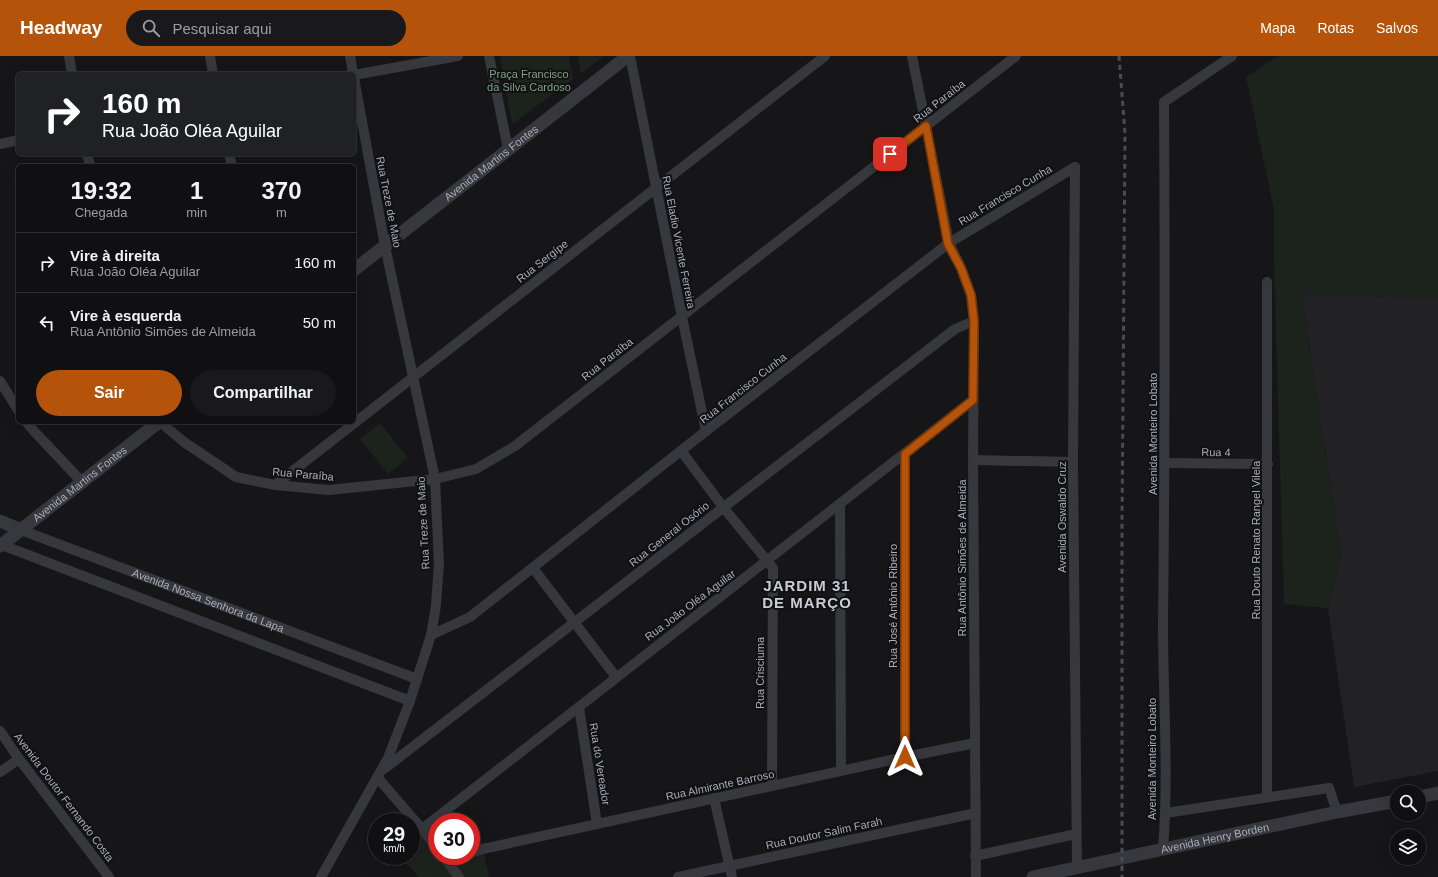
<!DOCTYPE html>
<html lang="pt">
<head>
<meta charset="utf-8">
<style>
  body { margin:0; font-family:Helvetica,sans-serif; background:#19191b; color:#f1f3f6; height:100vh; display:flex; flex-direction:column; font-size:15px; white-space:nowrap }
  * { box-sizing:border-box; margin:0 }
  p { font-size:13px; color:#9c9d9f }
  .icon { flex:none; width:22px; height:22px; fill:none; stroke:currentColor; stroke-width:2; stroke-linecap:round; stroke-linejoin:round }
  .map { position:relative; flex:1; overflow:hidden }
  .details { position:absolute; left:16px; top:108px; width:340px; height:260px; display:flex; flex-direction:column; background:#101012; border-radius:6px; box-shadow:0 4px 16px #0002,0 0 0 1px #303032 }
  .details>* { flex:none }
  .hud { position:absolute; left:16px; top:16px; width:340px; height:84px; border-radius:6px; box-shadow:0 4px 16px #0002,0 0 0 1px #303032; background:#202124; color:#fff; overflow:hidden }
  .tools { position:absolute; left:1390px; top:729px; display:grid; gap:8px }
  .tools a { display:grid; place-items:center; width:36px; height:36px; border-radius:50%; background:#101012; box-shadow:0 4px 16px #0002,0 0 0 1px #303032; font-size:20px }
  .speed { position:absolute; left:368px; top:757px; display:flex; gap:8px; font-size:20px; font-weight:700; text-align:center }
  .speed>* { display:grid; place-content:center; width:52px; height:52px; border-radius:50%; background:#101012; box-shadow:0 4px 16px #0002,0 0 0 1px #303032; line-height:1 }
  .speed small { font-size:10px; font-weight:400 }
  .speed .limit { border:6px solid #d22; background:#fff; color:#111 }
  .pin { position:absolute; display:grid; place-items:center; width:34px; height:34px; color:#fff; margin:-17px; border-radius:8px; box-shadow:0 2px 6px #0006 }
  .me { position:absolute; width:44px; margin:-22px; rotate:0deg; stroke-linejoin:round; filter:drop-shadow(0 0 3px #0008) }
  .turn { display:flex; align-items:center; gap:14px; height:84px; padding:0 20px; font-size:18px }
  .turn .icon { width:52px; height:52px; stroke-width:2.5 }
  .turn b { display:block; font-size:28px; line-height:34px }
  .eta { display:flex; justify-content:space-evenly; align-items:center; height:68px; text-align:center }
  .eta b { font-size:24px; font-weight:800; line-height:28px }
  .button { display:flex; gap:8px; margin-top:auto; padding:8px 20px }
  .button a { flex:1; height:46px; border-radius:24px; background:#b45309; color:#fff; font-size:16px; font-weight:800; line-height:46px; text-align:center }
  .button a+a { background:#19191b; color:#f1f3f6 }
  ul { padding:0; list-style:none }
  li { display:flex; align-items:center; gap:12px; height:60px; padding:0 20px; border-top:1px solid #303032 }
  li div { flex:1 }
  li b { display:block; font-size:15px }
  li em { font-style:normal }
  header { display:flex; align-items:center; gap:24px; box-sizing:border-box; height:56px; padding:0 20px; background:#b45309; color:#fff }
  header strong { font-size:19px }
  nav { display:flex; gap:22px; margin-inline-start:auto; font-size:14px }
  .search { width:280px; height:36px; background:#19191b; display:flex; align-items:center; gap:10px; box-sizing:border-box; padding:0 14px; border-radius:22px; color:#9c9d9f; font-size:15px }
  .map>svg:first-child { display:block }
</style>
</head>
<body>
<header>
<strong>Headway</strong>
<div class="search"><svg class="icon" aria-label="search" viewBox="0 0 24 24"><circle cx="10" cy="10" r="6"/><path d="M15 15l6 6"/></svg>Pesquisar aqui</div>
<nav><a>Mapa</a><a>Rotas</a><a>Salvos</a></nav>
</header>
<div class="map">
<svg width="1438" height="821" viewBox="0 0 1438 821">
  <rect width="100%" height="100%" fill="#161618"/>
  <path fill="#222225" d="M1301 237 1438 243V715L1354 731 1328 552 1341 500Z"/>
  <path fill="#1c231d" d="M500 0H569L573 23 512 68Z
    M578 0H604L581 17Z
    M1278 0H1438V243L1301 237 1341 500 1328 552 1284 548 1274 207V154L1246 21Z
    M380 367 408 402 388 418 360 383Z
    M437 770V800H471V787L481 785 489 821H419L400 800H411V781Z"/>
  <g fill="none" stroke-linecap="round" stroke-linejoin="round">
    <g stroke="#37383d" stroke-width="10">
      <path d="M69 0 72 18"/>
      <path d="M210 0 213 18"/>
      <path d="M350 0 353 18"/>
      <path d="M489 0 508 93"/>
      <path d="M630 0 682 261 706 375"/>
      <path d="M912 0 926 70 949 187 961 212 971 239 974 265 973 404 976 821"/>
      <path d="M354 19 458 0"/>
      <path d="M0 88 18 84"/>
      <path d="M87 98 90 110"/>
      <path d="M229 98 232 110"/>
      <path d="M1075 111 1073 406 1077 812"/>
      <path d="M1267 226V741"/>
      <path d="M0 325 18 354"/>
      <path d="M26 366 33 374 82 426"/>
      <path d="M160 366 184 386 236 421 275 429 329 434 435 423 476 413 515 390 1016 0"/>
      <path d="M682 396 723 451 773 512 772 730"/>
      <path d="M905 399V701"/>
      <path d="M973 404 1073 406"/>
      <path d="M1165 407 1268 408"/>
      <path d="M275 429C457 285 642 144 825 0"/>
      <path d="M840 449 841 715"/>
      <path id="s1" d="M21 474 417 623"/>
      <path d="M2 489 410 645"/>
      <path d="M533 512 616 621"/>
      <path d="M431 579 470 561 706 375 949 187 1075 111"/>
      <path d="M579 651 597 768"/>
      <path d="M0 675 19 703 109 821"/>
      <path d="M384 713C575 567 764 419 955 273L974 265"/>
      <path d="M0 716 19 703"/>
      <path d="M377 721 422 773 437 792"/>
      <path d="M714 742 732 821"/>
      <path d="M1166 757 1329 732 1337 756"/>
      <path d="M422 773 973 344"/>
      <path d="M1163 793C1169 718 1163 643 1163 568 1165 394 1165 220 1164 46L1232 0"/>
      <path d="M471 797 478 794 905 701 975 687"/>
      <path d="M443 800 459 821"/>
      <path d="M975 800 1076 778"/>
      <path d="M448 806 464 800"/>
      <path d="M321 821 388 702 410 645 431 579 436 549 439 508 435 423 385 190 354 22"/>
      <path d="M678 821 976 757"/>
    </g>
    <g stroke="#37383d" stroke-width="13">
      <path id="s2" d="M354 214 628 0"/>
      <path d="M0 465 21 474"/>
      <path id="s3" d="M0 490 159 366"/>
      <path d="M1419 741 1438 737"/>
      <path id="s4" d="M1033 821 1337 756 1397 745"/>
    </g>
    <path stroke="#4a4c52" stroke-width="3" stroke-dasharray="5 4" stroke-linecap="butt" d="M1119 0 1125 77 1122 468V821"/>
  </g>
  <g fill="none" stroke-linecap="round" stroke-linejoin="round">
    <defs>
      <path id="route" d="M890 98 926 70 948 188 961 212 971 239 974 265 973 344 905 398V701"/>
    </defs>
    <use href="#route" stroke="#753606" stroke-width="10"/>
    <use href="#route" stroke="#b45309" stroke-width="7"/>
  </g>
  <g text-anchor="middle" dominant-baseline="central" stroke-width="4" stroke-linejoin="round" paint-order="stroke">
    <g font-size="11" fill="#7fa381" stroke="#111113">
      <text x="529" y="18">Praça Francisco<tspan x="529" dy="13">da Silva Cardoso</tspan></text>
    </g>
    <g font-size="11" fill="#a8adb8" stroke="#111113">
      <text transform="translate(939 45) rotate(-38)">Rua Paraíba</text>
      <text stroke="none"><textPath href="#s2" startOffset="174">Avenida Martins Fontes</textPath></text>
      <text transform="translate(1005 139) rotate(-31)">Rua Francisco Cunha</text>
      <text transform="translate(389 146) rotate(79)">Rua Treze de Maio</text>
      <text transform="translate(679 186) rotate(79)">Rua Eladio Vicente Ferreira</text>
      <text transform="translate(542 205) rotate(-38)">Rua Sergípe</text>
      <text transform="translate(607 303) rotate(-38)">Rua Paraíba</text>
      <text transform="translate(743 332) rotate(-38)">Rua Francisco Cunha</text>
      <text transform="translate(1153 378) rotate(-90)">Avenida Monteiro Lobato</text>
      <text transform="translate(1216 396) rotate(1)">Rua 4</text>
      <text transform="translate(303 418) rotate(5)">Rua Paraíba</text>
      <text stroke="none"><textPath href="#s3" startOffset="101">Avenida Martins Fontes</textPath></text>
      <text transform="translate(1062 461) rotate(-90)">Avenida Oswaldo Cruz</text>
      <text transform="translate(423 467) rotate(-93)">Rua Treze de Maio</text>
      <text transform="translate(669 478) rotate(-38)">Rua General Osório</text>
      <text transform="translate(1256 484) rotate(-90)">Rua Douto Renato Rangel Vilela</text>
      <text transform="translate(962 502) rotate(-90)">Rua Antônio Simões de Almeida</text>
      <text stroke="none"><textPath href="#s1" startOffset="200">Avenida Nossa Senhora da Lapa</textPath></text>
      <text transform="translate(690 549) rotate(-37)">Rua João Oléa Aguilar</text>
      <text transform="translate(893 550) rotate(-90)">Rua José Antônio Ribeiro</text>
      <text transform="translate(760 617) rotate(-90)">Rua Crisciuma</text>
      <text transform="translate(1152 703) rotate(-90)">Avenida Monteiro Lobato</text>
      <text transform="translate(600 708) rotate(81)">Rua do Vereador</text>
      <text transform="translate(720 729) rotate(-12)">Rua Almirante Barroso</text>
      <text transform="translate(64 741) rotate(53)">Avenida Doutor Fernando Costa</text>
      <text transform="translate(824 777) rotate(-12)">Rua Doutor Salim Farah</text>
      <text stroke="none"><textPath href="#s4" startOffset="186">Avenida Henry Borden</textPath></text>
    </g>
    <g font-size="15" font-weight="bold" letter-spacing="1" fill="#c9ccd4" stroke="#111113">
      <text x="807" y="529">JARDIM 31<tspan x="807" dy="17">DE MARÇO</tspan></text>
    </g>
  </g>
</svg>
<div class="tools">
<a><svg class="icon" aria-label="search" viewBox="0 0 24 24"><circle cx="10" cy="10" r="6"/><path d="M15 15l6 6"/></svg></a>
<a><svg class="icon" aria-label="layers" viewBox="0 0 24 24"><path d="M12 4l9 5-9 5-9-5zM3 14l9 5 9-5"/></svg></a>
</div>
<div class="speed"><div>29<small>km/h</small></div><div class="limit">30</div></div>
<div class="pin" style="left:890px;top:98px;background:#d93025"><svg class="icon" aria-label="arrive" viewBox="0 0 24 24"><path d="M6 21V4h12l-3 4 3 4H6"/></svg></div>
<svg class="me" style="left:905px;top:701px" viewBox="-20 -20 40 40"><path d="M0-17L14 15 0 8-14 15z" fill="#b45309" stroke="#fff" stroke-width="4"/></svg>
<div class="hud">
<div class="turn"><svg class="icon" aria-label="right" viewBox="0 0 24 24"><path d="M7 20v-9h11M14 6l5 5-5 5"/></svg><div><b>160 m</b>Rua João Oléa Aguilar</div></div>
</div>
<section class="details">
<div class="eta">
<div><b>19:32</b><p>Chegada</p></div>
<div><b>1</b><p>min</p></div>
<div><b>370</b><p>m</p></div>
</div>
<ul>
<li><svg class="icon" aria-label="right" viewBox="0 0 24 24"><path d="M7 20v-9h11M14 6l5 5-5 5"/></svg><div><b>Vire à direita</b><p>Rua João Oléa Aguilar</p></div><em>160 m</em></li>
<li><svg class="icon" aria-label="left" viewBox="0 0 24 24"><path d="M17 20v-9H6M10 6l-5 5 5 5"/></svg><div><b>Vire à esquerda</b><p>Rua Antônio Simões de Almeida</p></div><em>50 m</em></li>
</ul>
<div class="button"><a>Sair</a><a>Compartilhar</a></div>
</section>
</div>
</body>
</html>
